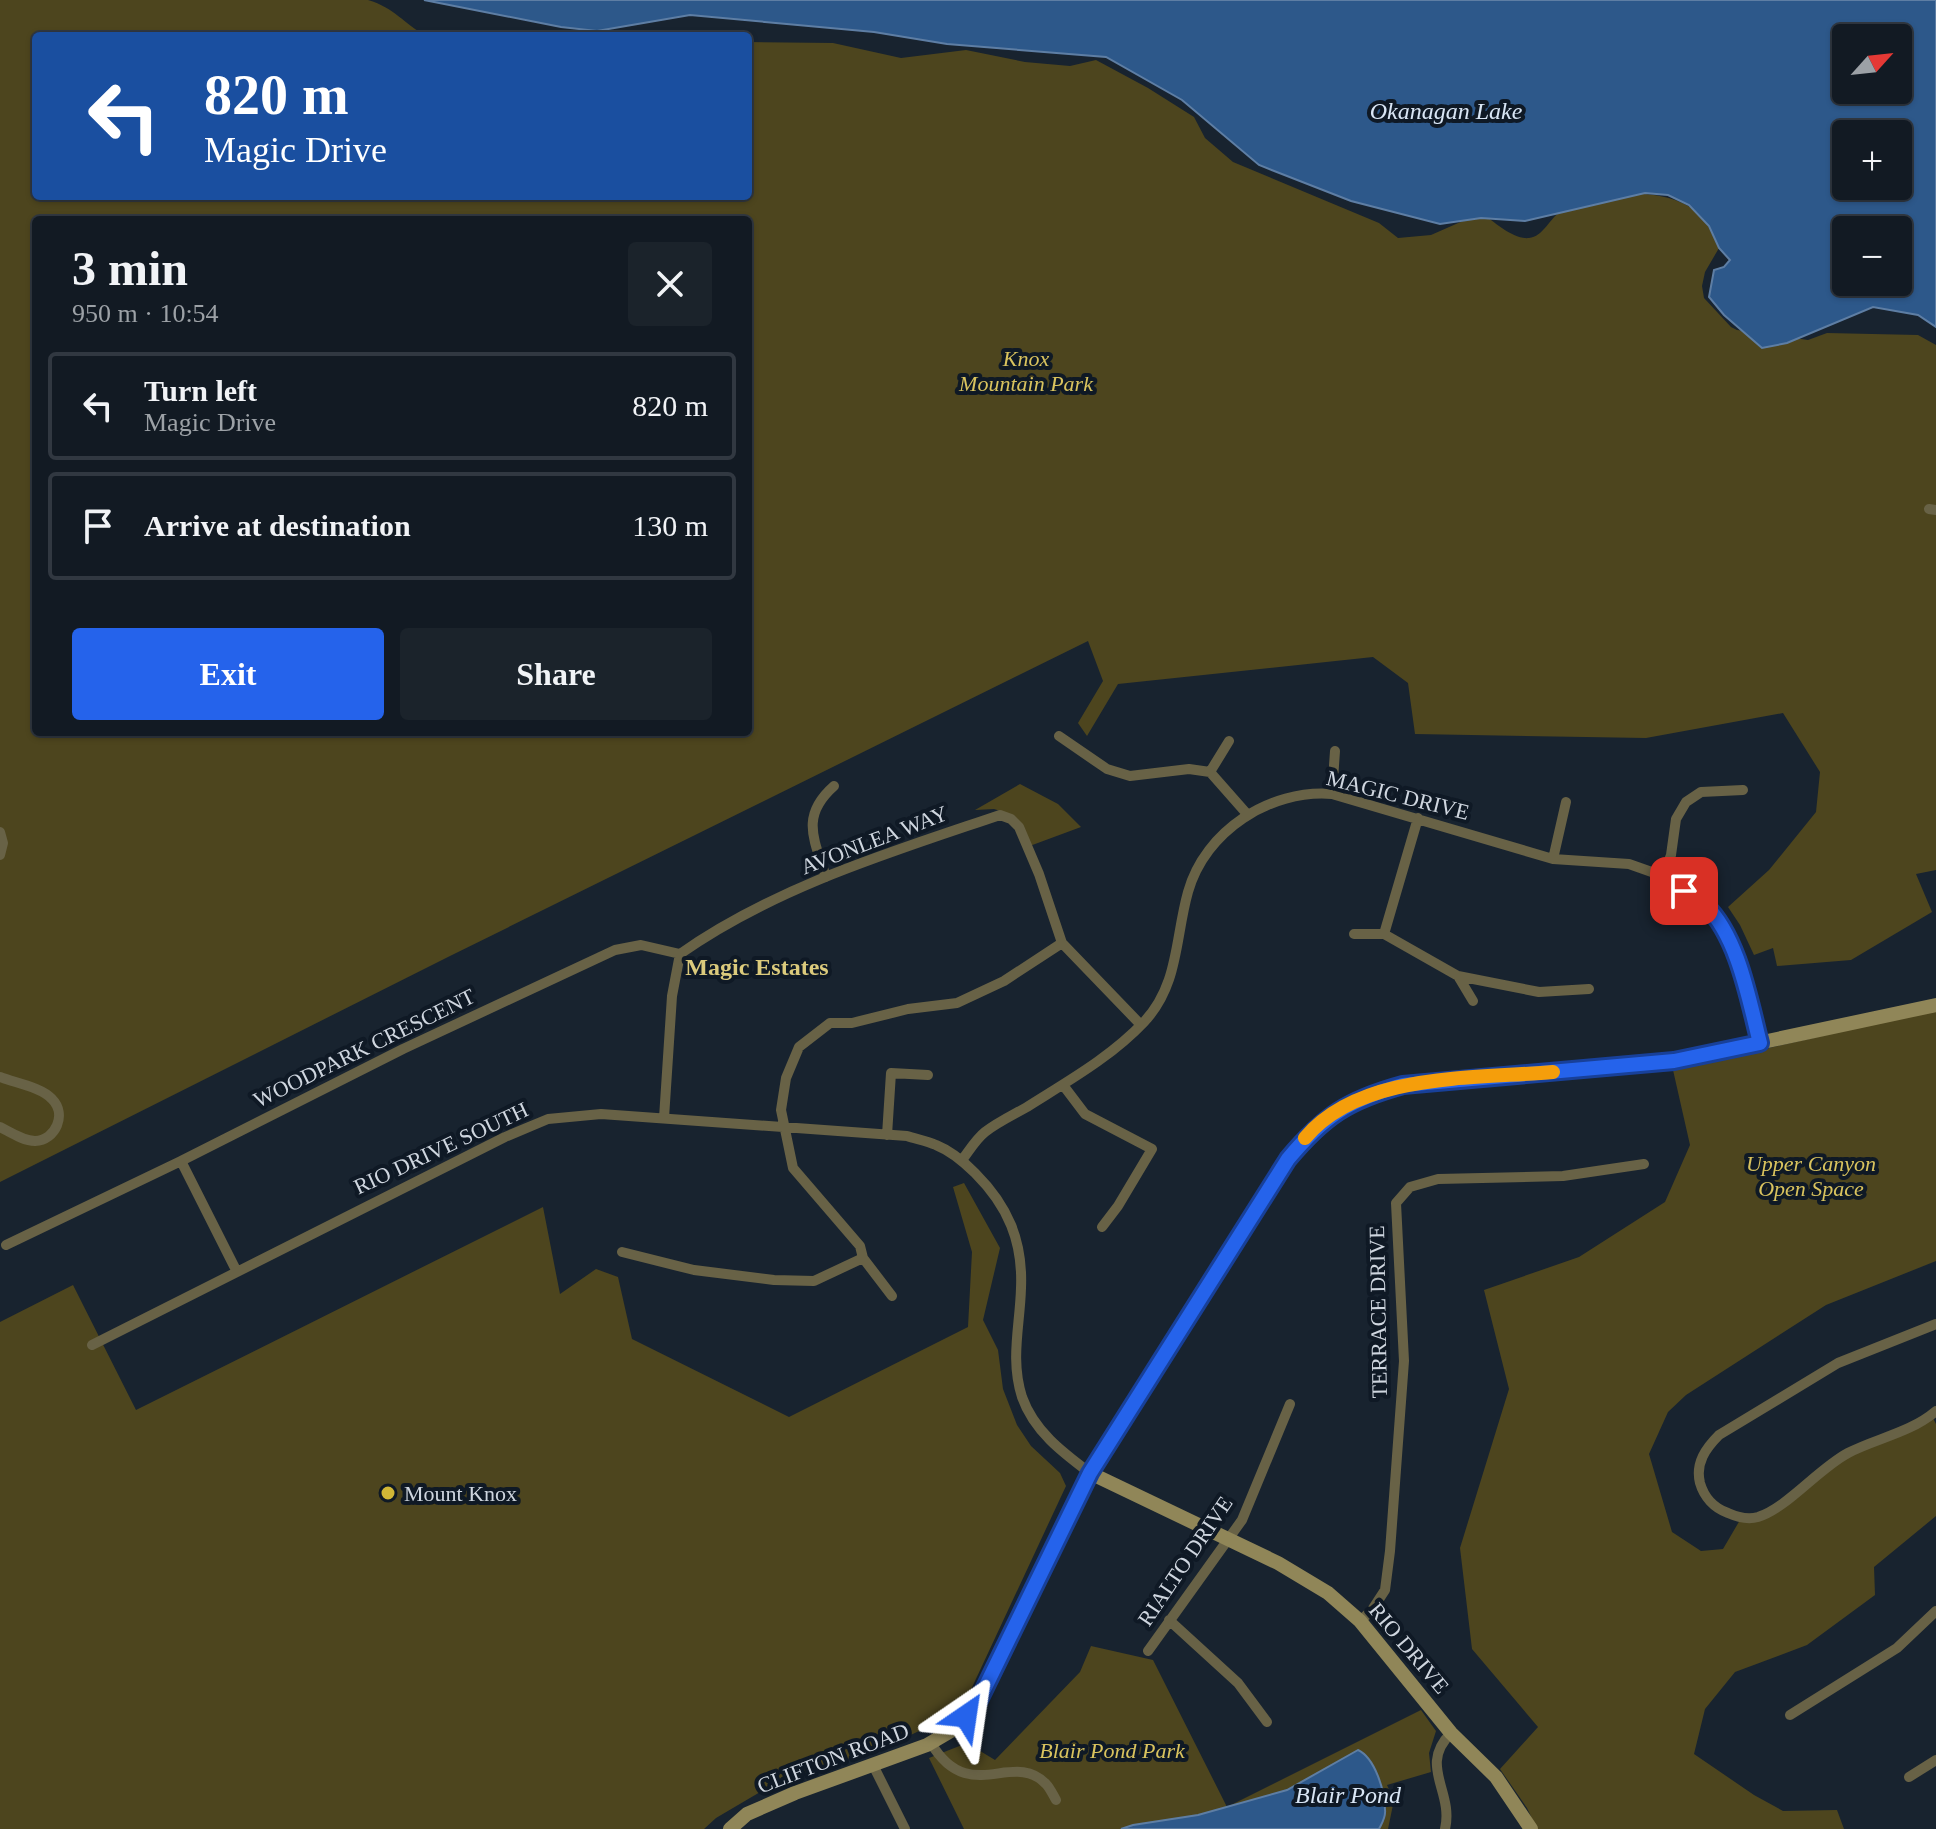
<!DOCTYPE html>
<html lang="en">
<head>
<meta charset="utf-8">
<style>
  body { margin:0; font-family:Georgia,serif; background:#1b232b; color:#f1f3f6; height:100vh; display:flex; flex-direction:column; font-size:30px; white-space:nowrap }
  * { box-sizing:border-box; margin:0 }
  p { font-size:26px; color:#9ca1a6 }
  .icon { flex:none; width:44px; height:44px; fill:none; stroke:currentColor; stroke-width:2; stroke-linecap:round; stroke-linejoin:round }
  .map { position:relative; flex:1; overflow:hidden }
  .sheet { position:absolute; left:32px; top:216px; width:720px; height:520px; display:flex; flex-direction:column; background:#121a23; border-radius:8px; box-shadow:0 2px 6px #0004,0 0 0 2px #313841 }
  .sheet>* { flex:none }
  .hud { position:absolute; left:32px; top:32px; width:720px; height:168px; border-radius:8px; box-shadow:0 2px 6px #0004,0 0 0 2px #313841; background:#1a4fa0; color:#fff; overflow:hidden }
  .needle { width:52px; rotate:63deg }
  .buttons { position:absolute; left:1832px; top:24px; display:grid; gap:16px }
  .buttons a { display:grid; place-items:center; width:80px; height:80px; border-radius:8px; background:#121a23; box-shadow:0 2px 6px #0004,0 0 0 2px #313841; font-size:40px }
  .pin { position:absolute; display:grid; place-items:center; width:68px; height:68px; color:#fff; margin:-34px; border-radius:16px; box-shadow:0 4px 12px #0006 }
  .me { position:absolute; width:88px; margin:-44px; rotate:32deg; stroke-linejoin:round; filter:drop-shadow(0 0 6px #0008) }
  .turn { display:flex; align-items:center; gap:28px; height:168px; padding:0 40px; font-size:36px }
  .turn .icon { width:104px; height:104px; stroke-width:2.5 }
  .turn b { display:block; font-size:56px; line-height:68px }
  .round { display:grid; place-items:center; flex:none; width:84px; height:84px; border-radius:8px; background:#1b232b }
  .head { display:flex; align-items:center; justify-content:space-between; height:136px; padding:0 40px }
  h1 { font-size:48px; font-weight:800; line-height:60px }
  .button { display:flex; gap:16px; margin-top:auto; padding:16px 40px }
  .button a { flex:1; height:92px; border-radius:8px; background:#2563eb; color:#fff; font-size:32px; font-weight:800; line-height:92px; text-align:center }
  .button a+a { background:#1b232b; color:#f1f3f6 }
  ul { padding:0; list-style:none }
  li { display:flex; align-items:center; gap:24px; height:108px; margin:0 16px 12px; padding:0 24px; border:4px solid #313841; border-radius:8px }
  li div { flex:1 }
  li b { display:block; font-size:30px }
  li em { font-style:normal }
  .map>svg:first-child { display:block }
</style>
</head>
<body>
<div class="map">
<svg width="1936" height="1829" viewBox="0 0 1936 1829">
  <rect width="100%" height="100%" fill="#18232f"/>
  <path fill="#4d451e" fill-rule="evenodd" d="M0 0H368C395 8 403 23 426 36H36V196H748V42L833 43 901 58 966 50 1025 62 1070 66 1096 60 1148 88 1194 117 1205 138 1233 162 1379 223 1398 238 1431 235 1481 213C1494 221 1513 240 1529 238 1543 237 1550 218 1561 211 1594 189 1672 185 1701 216 1709 224 1713 238 1719 248L1705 272 1702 286 1704 298 1731 327 1737 330 1808 340 1827 333 1918 335 1936 345V870L1916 874 1932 912 1851 960 1777 966 1773 948 1754 955 1740 925 1728 907 1769 870 1816 812 1820 772 1783 713 1646 738 1415 734 1408 683 1373 657 1118 684 1087 736 1078 723 1103 681 1088 641 450 956 0 1182ZM36 220H748V732H36Z
    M1020 784 1058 804 1081 827 1027 847 1010 814 994 809 975 810Z
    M1936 1010V1261L1826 1305 1686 1395 1668 1412 1649 1454 1672 1532 1701 1551 1723 1549 1740 1520 1758 1518 1829 1466 1933 1418 1936 1424V1516L1874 1567 1875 1595 1807 1645 1735 1672 1705 1709 1694 1754 1754 1795 1783 1811 1837 1810 1844 1829H1537L1527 1808 1500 1769 1538 1727 1472 1649 1460 1548 1509 1389 1484 1290 1579 1257 1665 1202 1690 1145 1673 1070Z
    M964 1183 1000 1248 983 1320 998 1350 1003 1389 1017 1425 1031 1446 1060 1473 1066 1486 961 1711 896 1742 772 1785 716 1818 704 1829H0V1322L73 1285 136 1410 543 1207 560 1294 596 1269 618 1277 632 1339 789 1417 968 1327 972 1252 953 1187Z
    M1091 1646 1153 1660 1227 1807 1421 1710 1436 1731 1429 1753 1431 1772 1387 1785 1394 1800 1388 1829H964L929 1758 967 1743 995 1760 1080 1672Z"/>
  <path fill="#2d588a" stroke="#5e7ea4" stroke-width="2" fill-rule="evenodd" d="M424 0H1936V327L1918 315 1873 307 1787 343 1762 348 1724 315 1709 297 1714 270 1724 267 1730 260 1719 248 1709 226 1689 205 1668 195 1645 193 1525 221 1481 218 1440 224 1351 201 1259 165 1182 100 1106 57 947 44 874 32 690 15 597 31 561 27ZM1846 38H1898V90H1846ZM1846 134H1898V186H1846ZM1846 230H1898V282H1846Z
    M1358 1750C1375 1758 1385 1791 1385 1810 1386 1817 1382 1823 1379 1829H1121L1133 1825 1198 1815 1287 1790Z"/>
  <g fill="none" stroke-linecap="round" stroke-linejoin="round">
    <path stroke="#686246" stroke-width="10" d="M1929 509 1936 510
      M1059 736 1107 769 1130 776 1189 769 1210 772 1247 814
      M1210 772 1229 741
      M1332 794 1335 751
      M1418 818 1384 934 1458 976 1539 992 1589 989
      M0 832 3 843 0 855
      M1553 859 1566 802
      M1663 876 1671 855 1676 819 1686 802 1701 792 1743 790
      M826 877C814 839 800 816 834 786
      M1354 934H1384
      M1458 976 1473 1001
      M0 1077C15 1083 41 1087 52 1099 67 1114 56 1140 35 1141 23 1141 10 1132 0 1127
      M1063 1085 1085 1114 1152 1149 1118 1206 1102 1227
      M664 1118 672 996 680 954C775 887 891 852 1000 815L1011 819 1019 827 1039 874 1062 943 1141 1025
      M887 1135 891 1073 928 1075
      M962 1160C969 1151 976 1139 985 1132 998 1122 1013 1115 1027 1107 1068 1081 1111 1057 1144 1022 1179 985 1175 938 1188 892 1205 831 1270 789 1332 794L1553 859 1629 864 1663 876 1706 906 1726 935 1744 982 1760 1043
      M6 1245 181 1161
      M622 1252 694 1270 774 1280 814 1281 863 1258
      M236 1270 181 1161 403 1049 615 950 641 945 680 954
      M892 1296 863 1258 860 1246 793 1168 781 1110 786 1078 799 1047 830 1023H852L908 1009 957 1003 1004 981 1062 943
      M1936 1324 1838 1363 1719 1435C1706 1448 1695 1463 1700 1483 1704 1497 1714 1508 1728 1513 1737 1517 1747 1520 1758 1517 1787 1508 1818 1469 1848 1453 1877 1438 1910 1433 1936 1411
      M92 1345 505 1137 548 1119 601 1114 907 1136C916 1139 927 1141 936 1145 951 1151 964 1162 975 1173 1008 1206 1023 1241 1021 1288 1020 1326 1010 1359 1022 1397 1034 1431 1062 1452 1090 1473
      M1169 1620 1238 1683 1267 1722
      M1360 1621 1372 1610 1385 1590 1390 1551 1404 1361 1396 1203 1410 1187 1438 1179 1563 1176 1644 1164
      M1148 1651 1242 1520 1290 1404
      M1790 1715 1897 1648 1936 1611
      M931 1743C969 1807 1013 1749 1046 1784 1050 1788 1053 1795 1056 1800
      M873 1765 905 1829
      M1909 1777 1936 1760
      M1445 1829C1454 1791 1418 1766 1451 1733"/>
    <path stroke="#908658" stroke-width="14" d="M1090 1473 1278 1563 1328 1593 1360 1621 1451 1733 1496 1777 1531 1829
      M730 1829 747 1814 795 1793 927 1745 956 1728 977 1704 1090 1473 1288 1159C1324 1116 1348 1100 1403 1085L1674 1061 1936 1005"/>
  </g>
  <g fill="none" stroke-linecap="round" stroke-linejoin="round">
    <defs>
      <path id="route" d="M966 1716 977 1704 1090 1473 1288 1159C1324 1116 1348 1100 1403 1085L1674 1061 1760 1043C1749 1000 1738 936 1705 905 1699 900 1691 896 1684 891"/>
    </defs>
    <use href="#route" stroke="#184099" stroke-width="20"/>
    <use href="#route" stroke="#2563eb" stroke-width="14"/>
    <path stroke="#f59e0b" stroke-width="14" d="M1305 1138C1360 1072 1474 1079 1553 1072"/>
  </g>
  <circle fill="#d1b736" stroke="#0f1925" stroke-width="3" cx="388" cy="1493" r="8"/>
  <g text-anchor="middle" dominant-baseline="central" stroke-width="8" stroke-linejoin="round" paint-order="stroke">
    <g font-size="22" font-style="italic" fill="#d9c35e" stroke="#0f1925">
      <text x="1026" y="358">Knox<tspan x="1026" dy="25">Mountain Park</tspan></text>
      <text x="1811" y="1163">Upper Canyon<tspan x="1811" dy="25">Open Space</tspan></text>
      <text x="1112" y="1750">Blair Pond Park</text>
    </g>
    <g font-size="22" fill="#cfd6df" stroke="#0f1925">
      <text transform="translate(1398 795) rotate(14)">MAGIC DRIVE</text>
      <text transform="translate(874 840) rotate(-21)">AVONLEA WAY</text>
      <text transform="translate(364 1048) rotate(-26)">WOODPARK CRESCENT</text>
      <text transform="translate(441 1148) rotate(-25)">RIO DRIVE SOUTH</text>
      <text transform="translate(1378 1312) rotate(-91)">TERRACE DRIVE</text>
      <text transform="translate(1185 1561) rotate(-56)">RIALTO DRIVE</text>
      <text transform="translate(1409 1648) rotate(50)">RIO DRIVE</text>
      <text transform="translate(833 1758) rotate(-21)">CLIFTON ROAD</text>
    </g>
    <g font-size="22" fill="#cfd6df" stroke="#0f1925" text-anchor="start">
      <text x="404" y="1493">Mount Knox</text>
    </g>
    <g font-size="24" font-style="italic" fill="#d9e6f5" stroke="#0f1925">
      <text x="1446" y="111">Okanagan Lake</text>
      <text x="1348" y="1795">Blair Pond</text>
    </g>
    <g font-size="24" font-weight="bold" fill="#dbca7c" stroke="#0f1925">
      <text x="757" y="967">Magic Estates</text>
    </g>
  </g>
</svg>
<div class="buttons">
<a><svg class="needle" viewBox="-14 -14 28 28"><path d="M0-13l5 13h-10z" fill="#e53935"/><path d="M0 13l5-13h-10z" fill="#9ca1a6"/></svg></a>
<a>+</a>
<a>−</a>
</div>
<div class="pin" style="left:1684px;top:891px;background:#d93025"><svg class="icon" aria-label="arrive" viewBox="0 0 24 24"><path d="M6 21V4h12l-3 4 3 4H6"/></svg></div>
<svg class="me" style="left:966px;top:1716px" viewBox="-20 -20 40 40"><path d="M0-17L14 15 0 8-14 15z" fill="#2563eb" stroke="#fff" stroke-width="4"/></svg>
<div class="hud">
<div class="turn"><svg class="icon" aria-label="left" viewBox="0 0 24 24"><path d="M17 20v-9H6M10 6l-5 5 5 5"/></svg><div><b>820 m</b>Magic Drive</div></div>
</div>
<section class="sheet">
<div class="head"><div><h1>3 min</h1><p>950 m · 10:54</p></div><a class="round"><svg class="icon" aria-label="close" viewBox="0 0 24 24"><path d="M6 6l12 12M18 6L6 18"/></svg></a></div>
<ul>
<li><svg class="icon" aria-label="left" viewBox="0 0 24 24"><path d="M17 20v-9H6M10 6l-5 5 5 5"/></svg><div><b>Turn left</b><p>Magic Drive</p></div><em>820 m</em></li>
<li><svg class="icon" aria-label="arrive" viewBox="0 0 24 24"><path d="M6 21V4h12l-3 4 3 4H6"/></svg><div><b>Arrive at destination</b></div><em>130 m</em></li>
</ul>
<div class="button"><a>Exit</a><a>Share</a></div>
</section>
</div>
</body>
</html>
